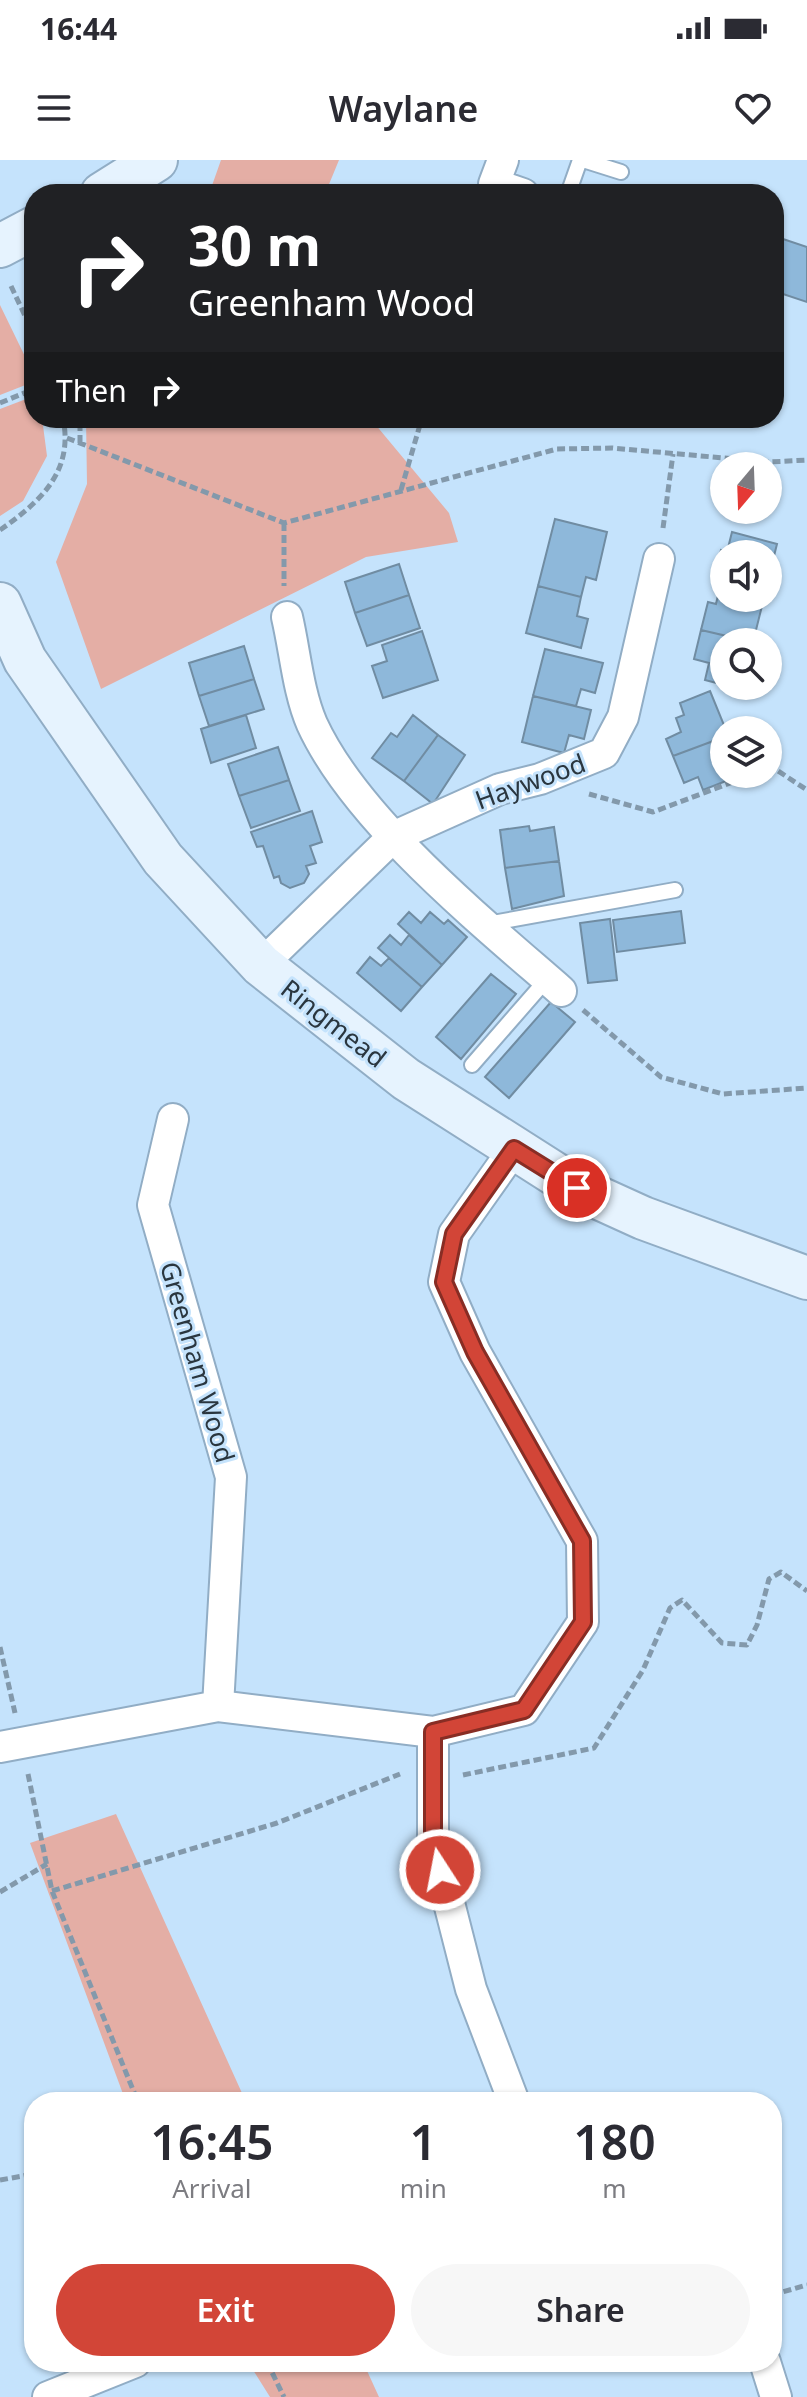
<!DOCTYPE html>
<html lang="en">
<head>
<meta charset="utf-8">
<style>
  body { margin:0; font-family:"Noto Sans",sans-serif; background:#f7f7f7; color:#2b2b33; height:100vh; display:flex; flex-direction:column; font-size:30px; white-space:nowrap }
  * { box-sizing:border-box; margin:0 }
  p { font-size:26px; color:#7c7c81 }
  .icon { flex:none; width:44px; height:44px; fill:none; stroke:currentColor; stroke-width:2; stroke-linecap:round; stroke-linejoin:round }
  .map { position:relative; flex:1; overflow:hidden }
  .sheet { position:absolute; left:24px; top:1932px; width:758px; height:280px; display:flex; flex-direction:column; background:#fff; border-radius:32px; box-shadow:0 2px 6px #0004 }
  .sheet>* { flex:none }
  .guide { position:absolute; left:24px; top:24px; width:760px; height:244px; border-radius:32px; box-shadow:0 2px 6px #0004; background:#202124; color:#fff; overflow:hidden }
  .needle { width:52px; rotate:199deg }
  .tools { position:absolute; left:710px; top:292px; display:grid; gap:16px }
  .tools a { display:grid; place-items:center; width:72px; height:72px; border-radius:50%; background:#fff; box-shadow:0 2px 6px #0004; font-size:40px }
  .pin { position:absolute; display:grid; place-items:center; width:68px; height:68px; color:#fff; margin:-34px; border:4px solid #fff; border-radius:50%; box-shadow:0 2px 8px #0007 }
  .me { position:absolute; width:88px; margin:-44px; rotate:349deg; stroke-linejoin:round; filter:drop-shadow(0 0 6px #0008) }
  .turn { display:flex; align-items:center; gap:28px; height:168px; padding:0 32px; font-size:36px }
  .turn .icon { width:104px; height:104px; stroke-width:2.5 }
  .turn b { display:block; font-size:56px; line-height:68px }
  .then { display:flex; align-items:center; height:76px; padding:0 32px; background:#0003; gap:16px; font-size:30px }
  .eta { display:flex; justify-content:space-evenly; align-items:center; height:136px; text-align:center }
  .eta b { font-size:48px; font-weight:600; line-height:56px }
  .cta { display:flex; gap:16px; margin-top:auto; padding:16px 32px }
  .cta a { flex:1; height:92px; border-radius:48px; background:#d24537; color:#fff; font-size:32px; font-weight:600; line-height:92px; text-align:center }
  .cta a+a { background:#f7f7f7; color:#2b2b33 }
  .status { display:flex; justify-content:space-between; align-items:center; height:56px; padding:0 40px; background:#fff; direction:ltr }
  .status svg { height:22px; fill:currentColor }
  header { display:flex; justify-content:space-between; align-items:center; height:104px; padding:0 32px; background:#fff; font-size:36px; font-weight:600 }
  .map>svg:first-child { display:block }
</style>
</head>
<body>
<div class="status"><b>16:44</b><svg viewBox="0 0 49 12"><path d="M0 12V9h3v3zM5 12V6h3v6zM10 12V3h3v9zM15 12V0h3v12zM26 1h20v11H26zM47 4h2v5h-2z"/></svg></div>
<header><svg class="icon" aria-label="menu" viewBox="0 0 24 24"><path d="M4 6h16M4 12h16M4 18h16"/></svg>Waylane<svg class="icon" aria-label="heart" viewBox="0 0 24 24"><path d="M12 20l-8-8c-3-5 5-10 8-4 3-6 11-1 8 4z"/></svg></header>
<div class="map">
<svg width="807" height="2237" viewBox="0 0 807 2237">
  <rect width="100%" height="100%" fill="#c5e3fc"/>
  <path fill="#e4aea5" d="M221 0H339L325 34H209Z
    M0 145 34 215 28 224 0 235Z
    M34 236V258H42L47 296 23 341 0 356V249Z
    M86 258H370L449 353 458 382 366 397 101 529 56 402 87 324Z
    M116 1654 246 1942H126L30 1683Z
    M248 2202H363L379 2237H270Z"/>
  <path fill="#8eb8da" stroke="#708ca2" stroke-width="2" d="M783 79 807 87V142L774 131V107Z
    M555 359 607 372 596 420 586 417 581 437 538 426Z
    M732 372 777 384 768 420V394H724V422L713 420 721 390 727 392Z
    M399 404 409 435 355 453 345 422Z
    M721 422H724V438H764L753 482 701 470 708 442 716 444Z
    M538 426 581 437 577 456 588 459 581 488 526 473Z
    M409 435 420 468 367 486 355 453Z
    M701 470 752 482H724V525L705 520 709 503 694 499Z
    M422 471 438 520 383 538 372 506 387 501 382 485Z
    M244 486 254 519 199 536 189 503Z
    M545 489 603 503 595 533 581 529 576 546 533 536Z
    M254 519 264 549 209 566 199 536Z
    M710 531 726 570 724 577 673 596 666 579 681 572 676 558 684 555 680 543Z
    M533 536 591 550 584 579 569 575 564 593 522 582Z
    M246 555 256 588 211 603 201 569Z
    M413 555 438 575 404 621 372 598 391 573 397 577Z
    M438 575 465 595 433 644 404 621Z
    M724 577V614H744L703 630 698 617 684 623 673 596Z
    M278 587 289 620 239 636 228 604Z
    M289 620 300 651 251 668 239 636Z
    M312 651 322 682 310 686 316 703 306 706 309 714 304 723 290 728 281 723 279 716 274 718 263 686 257 687 251 672Z
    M529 666 530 671 554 667 559 701 505 708 500 670Z
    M559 701 564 736 512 749 505 708Z
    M681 751 685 783 617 792 613 760Z
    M409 752 421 763 430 752 444 764 448 760 467 777 442 805 398 764Z
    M610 759 617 820 588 823 580 763Z
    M390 775 401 785 409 775 442 805 422 827 378 788Z
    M370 797 381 806 389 798 422 827 401 851 357 813Z
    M491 814 516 834 461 899 436 877Z
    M551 842 575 862 509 938 485 917Z"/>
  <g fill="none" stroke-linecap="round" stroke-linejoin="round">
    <defs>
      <path id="lane" d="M583 0 621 12
        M568 34 580 0
        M487 764 675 730
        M472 905 547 819"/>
      <path id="street" d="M503 0 494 24 523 34
        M287 457C295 491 298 532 312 564 356 660 481 761 561 831
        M261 805 393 677 500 629 540 619 604 593 623 557 659 399
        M173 959 153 1045 231 1317 218 1546
        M433 1572V1680L471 1829 514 1942
        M0 1587 218 1546 433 1572 524 1550 583 1462 582 1381 475 1192 444 1122 454 1074 514 989
        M765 2202 776 2237
        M48 2237 135 2202"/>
      <path id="secondary" d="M102 34 156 0
        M0 86 34 68
        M0 444 25 500 163 699 261 805 406 919 577 1028 643 1058 807 1118"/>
    </defs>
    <use href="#lane" stroke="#91adc5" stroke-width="18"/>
    <use href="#street" stroke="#91adc5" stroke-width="34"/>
    <use href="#secondary" stroke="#91adc5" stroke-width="46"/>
    <path stroke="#8399ab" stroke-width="5" stroke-dasharray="8 4" stroke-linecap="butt" d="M11 126 34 175
      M0 243 34 229
      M67 278 284 363 557 289 612 288 769 302 807 300
      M80 283V258
      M401 330 422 258
      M284 363V426
      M663 368 673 294
      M0 370C40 342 74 312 63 258
      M768 609 772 607 807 630
      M589 634 653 652 754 614
      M583 850 661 917 723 934 807 928
      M0 1487 15 1553
      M28 1614 52 1731 138 1942
      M463 1615 594 1588 643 1510 670 1448 682 1440 722 1483 747 1485 757 1465 769 1419 781 1412 807 1431
      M52 1731 277 1663 400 1614
      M0 1732 47 1704
      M0 2020 34 2014
      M772 2135 807 2125
      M267 2202 284 2237"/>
    <use href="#lane" stroke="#fff" stroke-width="14"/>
    <use href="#street" stroke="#fff" stroke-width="30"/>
    <use href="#secondary" stroke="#e6f3fe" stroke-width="42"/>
  </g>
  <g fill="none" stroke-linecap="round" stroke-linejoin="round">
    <defs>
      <path id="route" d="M440 1710 433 1680V1572L524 1550 583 1462 582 1381 475 1192 444 1122 454 1074 514 989 577 1028"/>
    </defs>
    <use href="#route" stroke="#882d24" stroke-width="20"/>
    <use href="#route" stroke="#d24537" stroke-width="14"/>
  </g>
  <g text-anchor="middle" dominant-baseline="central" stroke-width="6" stroke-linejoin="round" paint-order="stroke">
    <g font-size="26" fill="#2a363f" stroke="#c5e3fc">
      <text transform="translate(530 621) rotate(-20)">Haywood</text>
      <text transform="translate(334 863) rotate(38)">Ringmead</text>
      <text transform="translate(198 1202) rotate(74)">Greenham Wood</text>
    </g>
  </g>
</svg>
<div class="tools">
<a><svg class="needle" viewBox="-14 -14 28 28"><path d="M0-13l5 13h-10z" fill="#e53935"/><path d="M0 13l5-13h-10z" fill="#7c7c81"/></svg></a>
<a><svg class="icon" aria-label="sound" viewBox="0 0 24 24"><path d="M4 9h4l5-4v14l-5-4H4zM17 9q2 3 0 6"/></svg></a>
<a><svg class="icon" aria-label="search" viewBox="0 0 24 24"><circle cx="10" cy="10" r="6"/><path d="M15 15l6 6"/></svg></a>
<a><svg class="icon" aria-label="layers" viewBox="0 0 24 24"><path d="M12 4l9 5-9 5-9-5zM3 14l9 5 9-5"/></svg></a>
</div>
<div class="pin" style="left:577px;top:1028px;background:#d93025"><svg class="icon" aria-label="arrive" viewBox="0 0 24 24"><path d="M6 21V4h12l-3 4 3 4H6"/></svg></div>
<svg class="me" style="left:440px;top:1710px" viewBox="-20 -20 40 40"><circle r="17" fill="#d24537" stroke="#fff" stroke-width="3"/><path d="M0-11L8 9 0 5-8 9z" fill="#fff"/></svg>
<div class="guide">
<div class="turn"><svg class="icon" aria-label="right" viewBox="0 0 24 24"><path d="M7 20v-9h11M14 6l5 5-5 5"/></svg><div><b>30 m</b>Greenham Wood</div></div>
<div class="then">Then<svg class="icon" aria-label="right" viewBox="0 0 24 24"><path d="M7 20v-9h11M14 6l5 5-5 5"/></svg></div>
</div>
<section class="sheet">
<div class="eta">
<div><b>16:45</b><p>Arrival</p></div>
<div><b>1</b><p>min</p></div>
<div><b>180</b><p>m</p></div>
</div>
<div class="cta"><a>Exit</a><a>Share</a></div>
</section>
</div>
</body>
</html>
